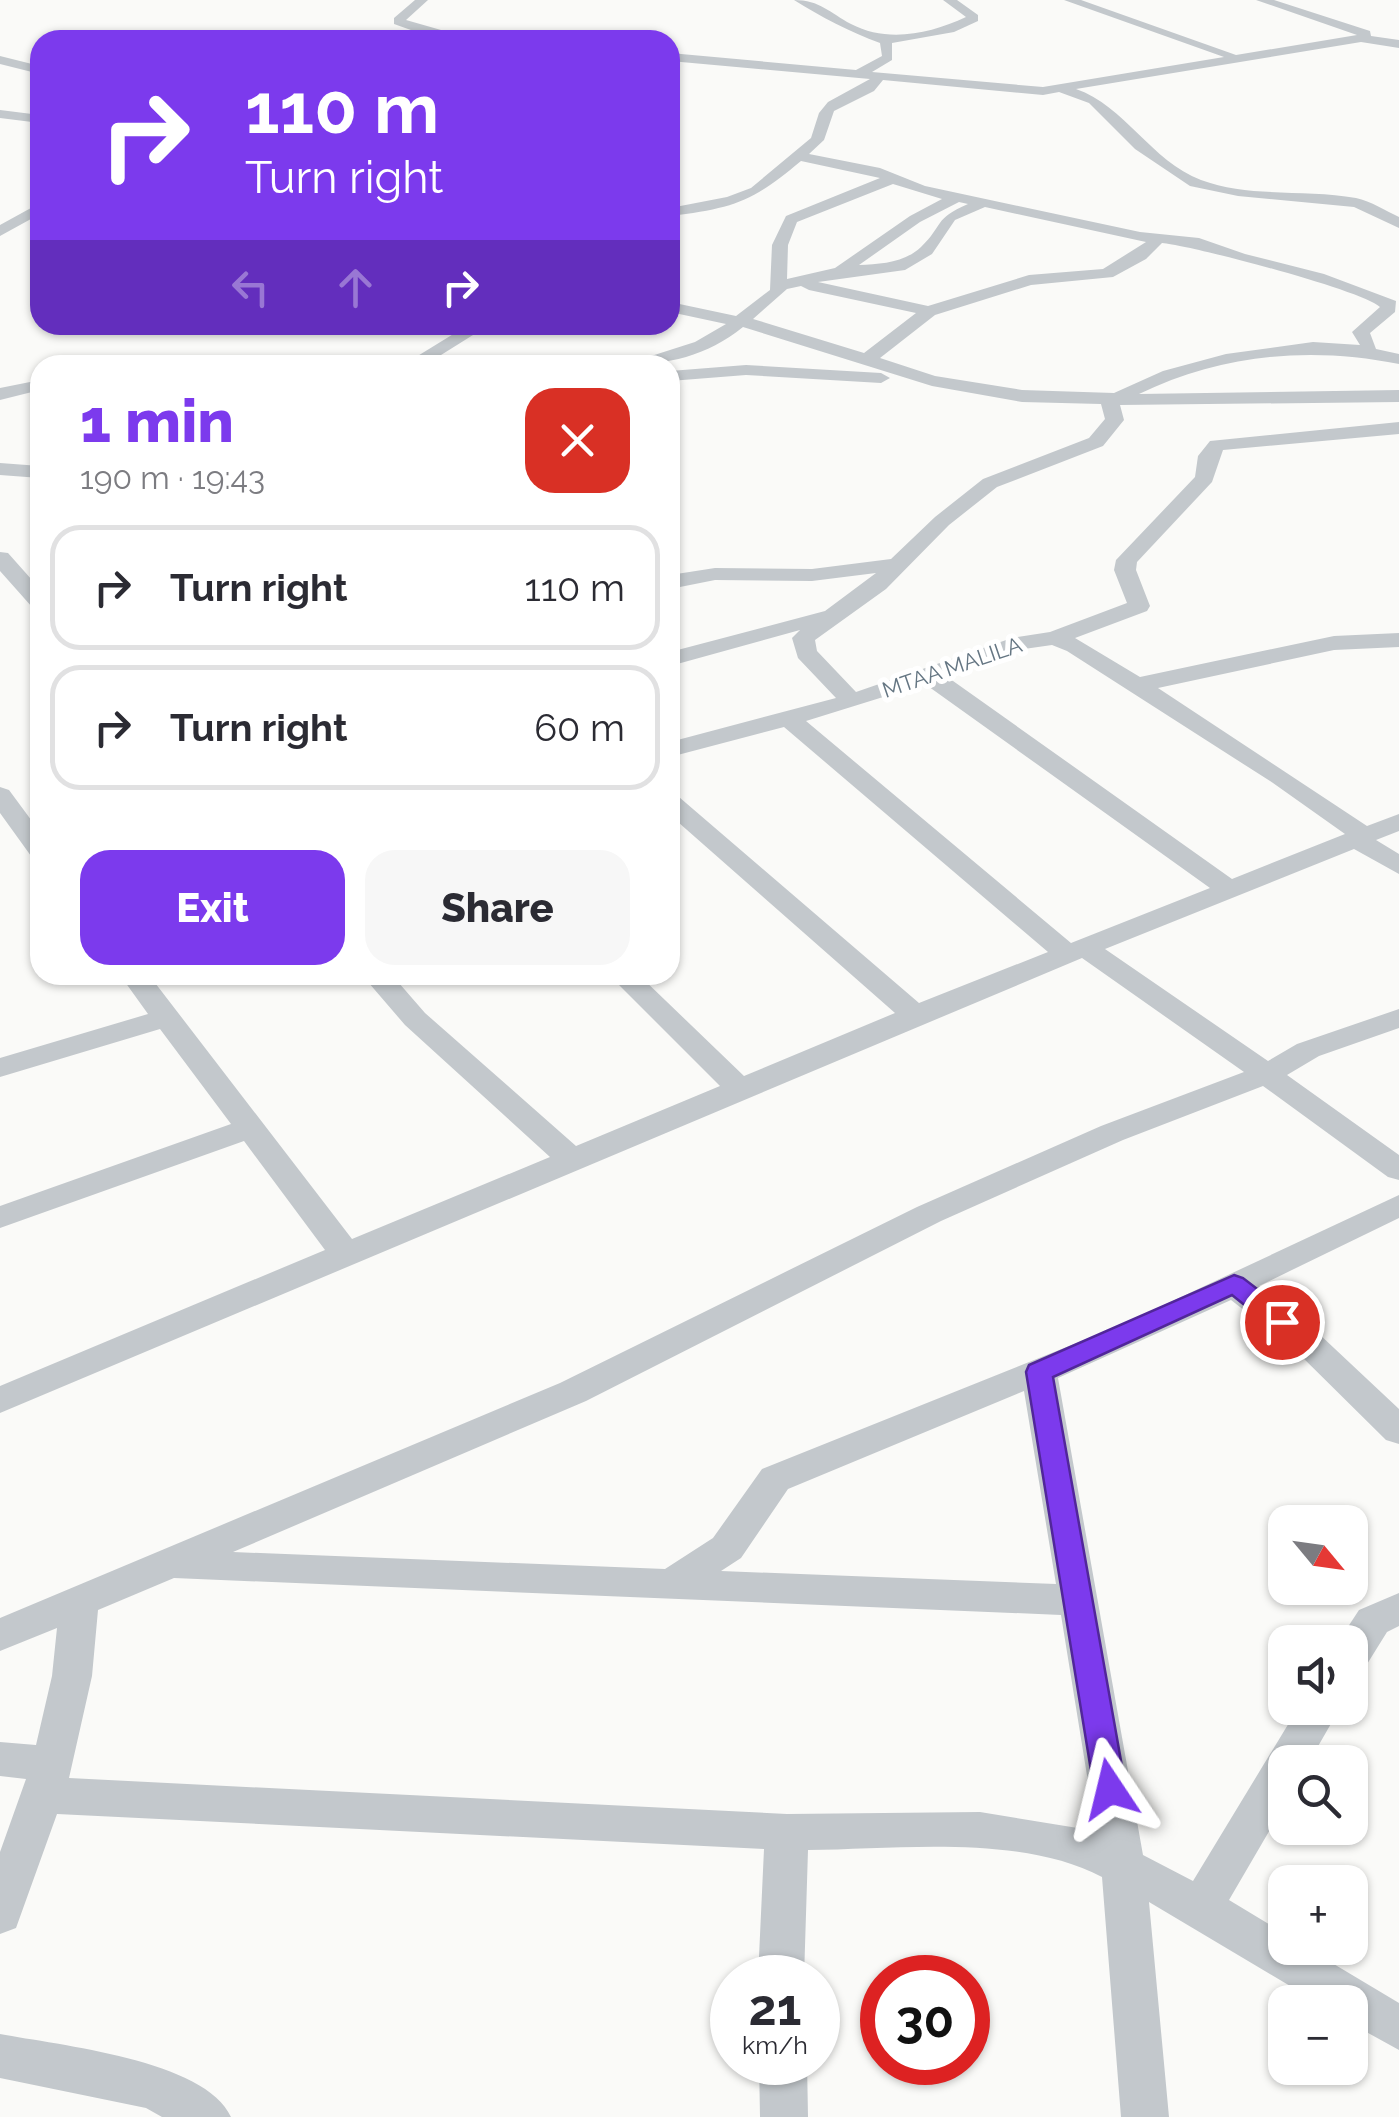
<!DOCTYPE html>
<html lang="en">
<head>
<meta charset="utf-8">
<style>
  body { margin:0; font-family:Raleway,sans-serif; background:#f7f7f7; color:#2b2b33; height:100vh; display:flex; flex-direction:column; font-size:38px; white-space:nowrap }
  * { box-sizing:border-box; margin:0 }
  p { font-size:32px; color:#7c7c81 }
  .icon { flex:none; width:55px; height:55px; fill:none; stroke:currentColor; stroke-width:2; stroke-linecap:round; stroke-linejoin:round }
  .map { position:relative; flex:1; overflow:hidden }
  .panel { position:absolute; left:30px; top:355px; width:650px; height:630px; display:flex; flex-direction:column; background:#fff; border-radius:30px; box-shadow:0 2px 8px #0004 }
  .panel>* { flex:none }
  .banner { position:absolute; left:30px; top:30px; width:650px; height:305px; border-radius:30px; box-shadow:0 2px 8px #0004; background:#7c3aed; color:#fff; overflow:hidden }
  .needle { width:65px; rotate:119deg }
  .controls { position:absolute; left:1268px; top:1505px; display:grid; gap:20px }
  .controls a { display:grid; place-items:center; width:100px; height:100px; border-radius:20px; background:#fff; box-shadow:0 2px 8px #0004; font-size:50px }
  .speed { position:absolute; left:710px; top:1955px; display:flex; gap:20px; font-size:50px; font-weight:700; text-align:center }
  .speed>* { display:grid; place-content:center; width:130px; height:130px; border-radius:50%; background:#fff; box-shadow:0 2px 8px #0004; line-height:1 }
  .speed small { font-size:25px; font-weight:400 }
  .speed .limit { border:15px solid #d22; background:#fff; color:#111 }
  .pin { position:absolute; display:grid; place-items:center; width:85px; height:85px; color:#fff; margin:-42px; border:5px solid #fff; border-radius:50%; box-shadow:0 2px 10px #0007 }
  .me { position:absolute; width:110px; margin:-55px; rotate:350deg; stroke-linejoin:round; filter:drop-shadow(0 0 8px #0008) }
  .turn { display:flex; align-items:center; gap:35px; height:210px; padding:0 50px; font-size:45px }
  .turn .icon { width:130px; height:130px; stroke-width:2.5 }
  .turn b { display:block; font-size:70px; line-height:85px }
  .lanes { display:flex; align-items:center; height:95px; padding:0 50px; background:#0003; justify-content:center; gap:50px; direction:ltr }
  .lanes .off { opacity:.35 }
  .round { display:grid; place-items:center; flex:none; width:105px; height:105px; border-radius:30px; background:#f7f7f7 }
  .overview { display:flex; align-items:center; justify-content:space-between; height:170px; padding:0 50px }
  h1 { font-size:60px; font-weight:800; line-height:75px; color:#7c3aed }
  .action { display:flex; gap:20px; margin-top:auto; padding:20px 50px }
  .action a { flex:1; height:115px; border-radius:30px; background:#7c3aed; color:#fff; font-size:40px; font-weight:800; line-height:115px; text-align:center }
  .action a+a { background:#f7f7f7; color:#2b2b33 }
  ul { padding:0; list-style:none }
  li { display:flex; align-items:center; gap:30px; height:125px; margin:0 20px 15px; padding:0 30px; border:5px solid #e1e1e2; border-radius:30px }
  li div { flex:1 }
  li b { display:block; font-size:38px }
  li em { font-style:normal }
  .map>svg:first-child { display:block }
</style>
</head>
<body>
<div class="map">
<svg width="1399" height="2117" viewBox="0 0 1399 2117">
  <rect width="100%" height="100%" fill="#fafaf8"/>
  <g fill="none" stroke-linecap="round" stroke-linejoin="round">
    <path fill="#c3c8cc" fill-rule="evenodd" d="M415 0H428L406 20 476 40H439L394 24V18Z
      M794 0C820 0 830 13 851 24 887 43 930 34 966 17L943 0H957L978 15V21L954 32 892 43V60L872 72 1043 87 1224 57 1064 0H1081L1236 55 1357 35 1256 0H1274L1370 31 1371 36 1399 40V48L1361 42 1076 89C1125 106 1151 161 1201 180 1249 198 1306 189 1356 198 1371 201 1386 211 1399 217V228L1354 207 1238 196 1190 186 1135 149 1089 103 1059 92 1043 95 883 80 874 91 834 111 824 140 809 154 880 168 925 186 1140 232 1199 238 1245 254 1324 274 1396 301 1395 312 1370 333 1376 349 1399 354V364C1311 346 1221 354 1139 394L1399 390V402L1120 405 1124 420 1103 446 997 487 949 525 886 589 815 640 817 651 856 692 1012 638 1050 632 1127 603 1114 570 1116 560 1195 477 1198 456 1210 441 1399 422V434L1223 450 1212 482 1137 562 1136 570 1150 606 1147 611 1075 638 1140 677 1334 636 1399 633V647L1334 650 1158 688 1367 826 1399 814V831L1376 840 1399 854V874L1354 849 1105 949 1268 1061 1297 1044 1399 1009V1028L1319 1056 1287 1075 1399 1155V1180L1388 1177 1263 1086 1123 1140 941 1221 586 1401 233 1552 665 1569 713 1538 762 1469 1119 1326 1399 1195V1218L1259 1286 1318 1333 1399 1409V1444L1386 1440 1294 1349 1231 1300 1058 1378 1143 1855 1193 1881 1298 1708H1340L1309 1762H1285V1804L1229 1900 1285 1934V1948H1307L1399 2003V2050L1350 2023V2002H1317L1149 1902 1169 2117H1121L1102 1877C1021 1834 898 1849 808 1850L804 1978H758L764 1849 57 1814 16 1928 0 1934V1852L26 1779 0 1776V1742L36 1745 52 1676 57 1628 0 1651V1618L560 1383 917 1207 1101 1126 1244 1072 1082 958 0 1413V1386L325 1250 244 1141 0 1228V1206L231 1124 160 1029 0 1077V1058L148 1014 120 975H149L352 1239 550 1157 405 1025 362 975H392L425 1013 576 1146 720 1086 609 975H639L744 1076 895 1013 670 815V794L679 797 919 1003 1048 952 784 727 670 757V742L836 698 798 658 792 638 800 630 670 666V652L825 611 876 573 812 581 715 580 670 589V575L715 568 812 569 891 559 935 517 983 479 1089 438 1105 419 1101 404 1022 402 932 386 743 327C707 356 667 365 623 365L695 342 726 324 670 312V302L736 316 770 290 772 245 786 216 880 178 801 161C752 202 734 208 670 216V208L727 197 751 188 811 138 819 113 828 102 870 79 670 61V53L856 70 882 56 880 43C850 32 821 17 794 0ZM893 184 942 199 910 216 835 268 787 279 788 245 797 222ZM959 202 968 204C933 219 944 225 921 247 904 263 881 264 859 265L920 222ZM985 207 1146 242 1103 269 1029 275 928 306 818 282 905 270 932 254 955 220ZM1162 243C1194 246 1361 290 1380 307L1352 332 1360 345 1313 342 1226 354 1163 371 1114 393 1022 390 935 376 880 358 935 315 1031 285 1113 277 1146 259ZM801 286 809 290 916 313 864 353 753 319 787 289ZM1052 645 1067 651 1273 783 1345 834 1232 879 946 676 1024 649ZM925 684 1210 888 1071 943 806 721ZM1024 1391 1056 1584 721 1571 741 1558 788 1489ZM174 1578 1061 1615 1096 1831 980 1812 787 1814 69 1778 92 1676 98 1610Z
      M0 56 40 66V74L0 64Z
      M0 110 40 115V123L0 118Z
      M40 203V214L0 236V225Z
      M468 325H489L425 365H403Z
      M746 365 881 373 890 378 881 383 746 375 670 381V371Z
      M40 380V390L0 400V388Z
      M0 463 40 466V478L0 475Z
      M0 552 8 553 40 589V609L32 607 0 571Z
      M0 787 9 790 40 832V858L31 856 0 813Z
      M1399 1593V1626L1387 1632 1364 1669 1350 1674V1642H1338L1359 1610Z
      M0 2034C58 2045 206 2060 231 2117H162L146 2108 0 2078Z
      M759 2062H807L808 2117H760Z"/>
  </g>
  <path fill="#7c3aed" stroke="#51269a" stroke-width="2.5" d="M1234 1275 1243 1278 1291 1315 1295 1322 1291 1328H1273L1232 1295 1053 1377 1126 1789 1121 1798 1110 1802 1099 1798 1094 1789 1026 1372 1029 1365Z"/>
  <g text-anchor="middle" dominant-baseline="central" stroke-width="10" stroke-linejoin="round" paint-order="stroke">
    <g font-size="22" fill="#657683" stroke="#fff">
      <text transform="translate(952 667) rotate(-19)">MTAA MALILA</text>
    </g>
  </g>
</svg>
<div class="controls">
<a><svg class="needle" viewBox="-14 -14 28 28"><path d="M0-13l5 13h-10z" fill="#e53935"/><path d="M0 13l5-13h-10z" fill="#7c7c81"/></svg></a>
<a><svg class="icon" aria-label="sound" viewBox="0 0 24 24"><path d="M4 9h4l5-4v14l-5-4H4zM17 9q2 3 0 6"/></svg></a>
<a><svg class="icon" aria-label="search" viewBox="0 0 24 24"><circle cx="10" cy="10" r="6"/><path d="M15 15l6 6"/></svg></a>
<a>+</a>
<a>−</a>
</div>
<div class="speed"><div>21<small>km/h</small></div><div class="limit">30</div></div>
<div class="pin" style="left:1282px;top:1322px;background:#d93025"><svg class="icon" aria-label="arrive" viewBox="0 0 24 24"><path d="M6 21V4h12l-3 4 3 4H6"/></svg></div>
<svg class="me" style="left:1110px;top:1789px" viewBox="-20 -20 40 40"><path d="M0-17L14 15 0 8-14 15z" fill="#7c3aed" stroke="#fff" stroke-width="4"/></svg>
<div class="banner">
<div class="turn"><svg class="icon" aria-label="right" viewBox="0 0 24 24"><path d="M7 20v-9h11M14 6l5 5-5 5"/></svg><div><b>110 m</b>Turn right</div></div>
<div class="lanes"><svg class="icon off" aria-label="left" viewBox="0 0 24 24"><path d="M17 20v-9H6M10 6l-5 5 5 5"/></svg><svg class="icon off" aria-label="ahead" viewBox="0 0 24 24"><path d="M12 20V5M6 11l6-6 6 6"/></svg><svg class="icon" aria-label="right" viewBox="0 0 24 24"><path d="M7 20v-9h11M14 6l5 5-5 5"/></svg></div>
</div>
<section class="panel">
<div class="overview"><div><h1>1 min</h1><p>190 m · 19:43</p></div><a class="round" style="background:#d93025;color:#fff"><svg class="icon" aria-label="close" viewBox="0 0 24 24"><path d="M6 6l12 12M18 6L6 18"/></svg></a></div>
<ul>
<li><svg class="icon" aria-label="right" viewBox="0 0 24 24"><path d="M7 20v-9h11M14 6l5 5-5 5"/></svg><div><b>Turn right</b></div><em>110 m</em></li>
<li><svg class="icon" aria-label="right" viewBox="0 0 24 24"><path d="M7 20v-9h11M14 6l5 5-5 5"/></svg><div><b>Turn right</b></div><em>60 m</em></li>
</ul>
<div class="action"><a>Exit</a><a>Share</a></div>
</section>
</div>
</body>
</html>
